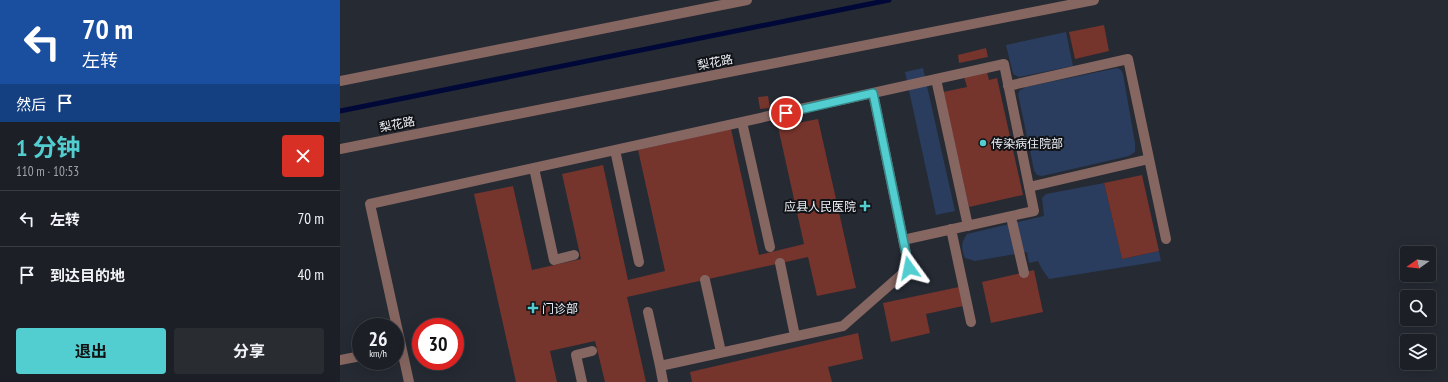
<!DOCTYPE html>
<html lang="zh">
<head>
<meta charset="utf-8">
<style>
  body { margin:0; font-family:"PT Sans Narrow","Noto Sans SC",sans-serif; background:#292d32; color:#f1f3f6; height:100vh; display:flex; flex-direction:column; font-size:15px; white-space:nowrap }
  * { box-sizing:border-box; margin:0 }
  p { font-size:13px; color:#a0a3a7 }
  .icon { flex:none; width:22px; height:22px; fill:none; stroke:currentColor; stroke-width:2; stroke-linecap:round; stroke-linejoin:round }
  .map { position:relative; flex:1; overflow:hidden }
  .panel { display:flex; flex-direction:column; background:#1c2026; width:340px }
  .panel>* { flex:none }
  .hud { background:#1a4fa0; color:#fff; overflow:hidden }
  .needle { width:26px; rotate:256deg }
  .tools { position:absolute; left:1060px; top:246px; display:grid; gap:8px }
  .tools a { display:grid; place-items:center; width:36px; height:36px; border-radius:4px; background:#1c2026; box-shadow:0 4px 16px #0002,0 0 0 1px #3a3e43; font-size:20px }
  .speed { position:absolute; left:12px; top:318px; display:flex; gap:8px; font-size:20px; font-weight:700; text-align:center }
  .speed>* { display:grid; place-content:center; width:52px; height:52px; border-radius:50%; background:#1c2026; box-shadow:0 4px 16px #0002,0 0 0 1px #3a3e43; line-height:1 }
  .speed small { font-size:10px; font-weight:400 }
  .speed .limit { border:6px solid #d22; background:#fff; color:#111 }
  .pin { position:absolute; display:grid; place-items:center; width:34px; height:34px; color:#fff; margin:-17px; border:2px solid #fff; border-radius:50%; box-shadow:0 1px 4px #0007 }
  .me { position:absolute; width:44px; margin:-22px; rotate:348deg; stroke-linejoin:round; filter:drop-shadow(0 0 3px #0008) }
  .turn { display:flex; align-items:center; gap:14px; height:84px; padding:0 16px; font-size:18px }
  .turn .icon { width:52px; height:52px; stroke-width:2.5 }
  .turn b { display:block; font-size:28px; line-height:34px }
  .then { display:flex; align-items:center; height:38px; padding:0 16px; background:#0003; gap:8px; font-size:15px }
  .round { display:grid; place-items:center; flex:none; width:42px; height:42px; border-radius:4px; background:#292d32 }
  .overview { display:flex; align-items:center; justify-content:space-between; height:68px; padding:0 16px }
  h1 { font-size:24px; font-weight:700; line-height:30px; color:#52cdd0 }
  .button { display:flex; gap:8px; margin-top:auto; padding:8px 16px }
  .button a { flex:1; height:46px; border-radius:4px; background:#52cdd0; color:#111; font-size:16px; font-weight:700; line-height:46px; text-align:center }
  .button a+a { background:#292d32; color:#f1f3f6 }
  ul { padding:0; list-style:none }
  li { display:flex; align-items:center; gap:12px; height:56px; padding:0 16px; border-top:1px solid #3a3e43 }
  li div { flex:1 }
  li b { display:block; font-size:15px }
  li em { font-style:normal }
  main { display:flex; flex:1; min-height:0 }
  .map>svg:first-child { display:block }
</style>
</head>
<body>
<main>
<section class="panel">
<div class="hud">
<div class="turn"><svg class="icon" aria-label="left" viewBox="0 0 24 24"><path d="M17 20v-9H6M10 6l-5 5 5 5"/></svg><div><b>70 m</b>左转</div></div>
<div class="then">然后<svg class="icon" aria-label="arrive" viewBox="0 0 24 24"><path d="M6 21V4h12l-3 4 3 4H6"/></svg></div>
</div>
<div class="overview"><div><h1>1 分钟</h1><p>110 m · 10:53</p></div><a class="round" style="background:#d93025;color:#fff"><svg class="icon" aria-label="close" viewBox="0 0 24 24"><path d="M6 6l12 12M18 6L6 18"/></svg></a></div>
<ul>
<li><svg class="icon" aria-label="left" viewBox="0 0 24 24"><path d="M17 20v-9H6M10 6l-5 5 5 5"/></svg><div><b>左转</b></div><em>70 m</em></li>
<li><svg class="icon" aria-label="arrive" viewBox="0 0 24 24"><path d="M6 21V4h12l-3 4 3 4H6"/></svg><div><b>到达目的地</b></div><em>40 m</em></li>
</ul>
<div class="button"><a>退出</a><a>分享</a></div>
</section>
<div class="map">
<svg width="1108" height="382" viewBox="0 0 1108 382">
  <rect width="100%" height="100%" fill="#252a33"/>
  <path fill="#2a3d5e" d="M726 32 733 66 679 77 673 74 666 45Z
    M583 68 615 211 596 215 565 72Z
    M777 68 781 70 783 74 795 143V152L789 156 702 176 697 175 694 170 678 94 680 90 686 87Z
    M764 183 782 259 819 251 821 261 709 279 702 269 698 261 689 263 687 252 635 261 625 258C621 248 621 243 627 234L704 216 702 198 706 194Z"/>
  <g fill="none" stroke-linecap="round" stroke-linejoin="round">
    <path stroke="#000838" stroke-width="5" d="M0 111 549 0"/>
  </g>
  <path fill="#75342c" d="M764 25 769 51 735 59 729 32Z
    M646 48 648 57 619 63 618 55Z
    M647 72 649 80 657 78 683 195 629 207 603 92 627 87 624 77Z
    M428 96 430 108 420 109 418 97Z
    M478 119 516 288 477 296 468 257 287 297 306 382H265L255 341 210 351 217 382H176L134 194 173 186 192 270 241 259 222 174 263 165 288 280 325 271 298 150 391 129 419 255 464 244 438 127Z
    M802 175 819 251 782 259 764 183Z
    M694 270 703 312 651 323 642 282Z
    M619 287 623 306 586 314 590 333 551 342 543 303Z
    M518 333 523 359 488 367 492 382H352L350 372Z"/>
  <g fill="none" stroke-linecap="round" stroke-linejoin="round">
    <path stroke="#866661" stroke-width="10" d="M596 79 628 226
      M0 81 407 0
      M668 86 788 59 826 239
      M533 93 664 64 694 211 563 240
      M402 122 430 247
      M0 149 754 0
      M275 150 299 262
      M194 168 214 260 234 255
      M689 187 809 159
      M671 217 684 273
      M611 229 631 322
      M440 263 455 336
      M365 280 381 352
      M308 312 320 366
      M0 360 21 356
      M69 382 30 204 533 93 569 268 503 326 320 366 323 382
      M242 382 236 355 252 351"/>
  </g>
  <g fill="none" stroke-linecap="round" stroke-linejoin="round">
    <defs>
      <path id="route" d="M446 113 533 93 569 268"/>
    </defs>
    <use href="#route" stroke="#358587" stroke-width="10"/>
    <use href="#route" stroke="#52cdd0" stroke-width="7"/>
  </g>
  <g fill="#52cdd0" stroke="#101216" stroke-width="1.5">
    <circle cx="643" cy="143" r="4"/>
    <path d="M523 200h4v4h4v4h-4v4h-4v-4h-4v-4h4z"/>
    <path d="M191 302h4v4h4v4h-4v4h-4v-4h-4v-4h4z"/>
  </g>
  <g text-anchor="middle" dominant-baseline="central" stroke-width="4" stroke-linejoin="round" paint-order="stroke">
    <g font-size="12" fill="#eef2f8" stroke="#101216">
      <text transform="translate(375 62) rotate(-11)">梨花路</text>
      <text transform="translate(57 124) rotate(-11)">梨花路</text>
    </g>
    <g font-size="12" fill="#eef2f8" stroke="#101216" text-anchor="start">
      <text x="651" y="143">传染病住院部</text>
      <text x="516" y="206" text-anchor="end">应县人民医院</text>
      <text x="202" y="308">门诊部</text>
    </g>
  </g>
</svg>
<div class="tools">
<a><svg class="needle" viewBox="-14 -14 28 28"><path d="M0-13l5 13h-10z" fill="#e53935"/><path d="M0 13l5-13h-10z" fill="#a0a3a7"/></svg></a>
<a><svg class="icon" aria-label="search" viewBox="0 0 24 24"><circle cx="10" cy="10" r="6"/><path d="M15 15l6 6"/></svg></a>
<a><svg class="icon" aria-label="layers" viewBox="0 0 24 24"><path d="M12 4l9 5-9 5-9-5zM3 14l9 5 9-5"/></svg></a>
</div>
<div class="speed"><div>26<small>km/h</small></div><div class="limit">30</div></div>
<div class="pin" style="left:446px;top:113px;background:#d93025"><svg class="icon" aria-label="arrive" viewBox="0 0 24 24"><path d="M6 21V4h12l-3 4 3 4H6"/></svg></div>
<svg class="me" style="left:569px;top:268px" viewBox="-20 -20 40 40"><path d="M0-17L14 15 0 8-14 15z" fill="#52cdd0" stroke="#fff" stroke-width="4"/></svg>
</div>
</main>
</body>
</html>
